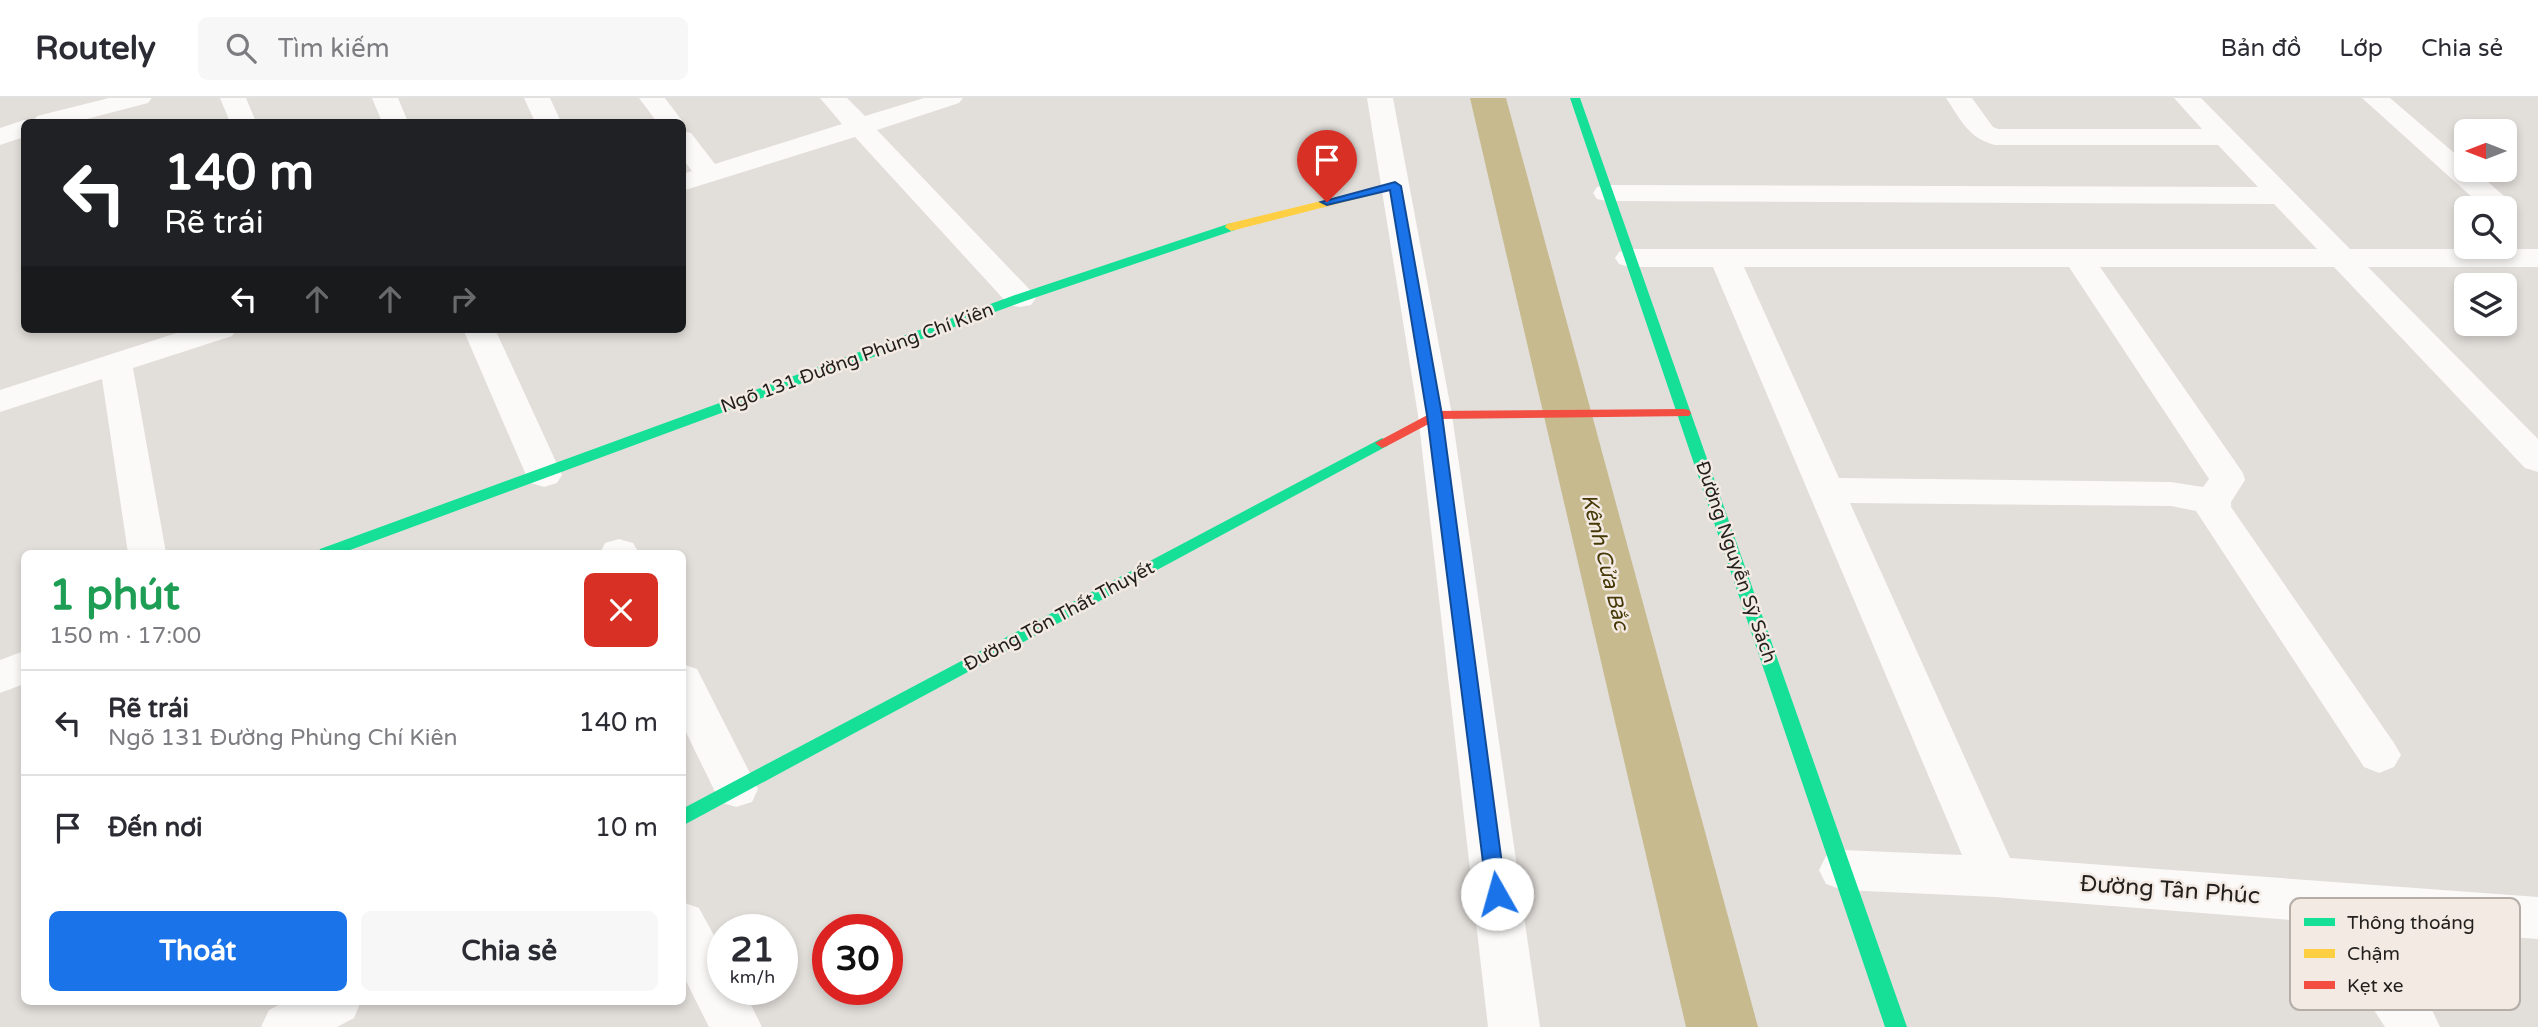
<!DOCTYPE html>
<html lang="vi">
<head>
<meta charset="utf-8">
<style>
  body { margin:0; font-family:"Varela Round",sans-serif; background:#f7f7f7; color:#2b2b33; height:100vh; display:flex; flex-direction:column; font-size:26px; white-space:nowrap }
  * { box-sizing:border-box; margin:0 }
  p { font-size:23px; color:#7c7c81 }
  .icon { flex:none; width:38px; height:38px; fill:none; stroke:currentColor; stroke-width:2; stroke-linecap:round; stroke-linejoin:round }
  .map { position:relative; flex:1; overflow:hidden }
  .sheet { position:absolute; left:21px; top:452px; width:665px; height:455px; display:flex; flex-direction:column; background:#fff; border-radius:10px; box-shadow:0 4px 10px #0003 }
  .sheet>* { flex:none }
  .top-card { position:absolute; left:21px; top:21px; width:665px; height:214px; border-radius:10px; box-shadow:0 4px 10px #0003; background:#202124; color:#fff; overflow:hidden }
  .needle { width:46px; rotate:270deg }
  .controls { position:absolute; left:2454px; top:21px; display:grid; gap:14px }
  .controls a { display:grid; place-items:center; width:63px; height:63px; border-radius:10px; background:#fff; box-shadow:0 4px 10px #0003; font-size:35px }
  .speed { position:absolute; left:707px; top:816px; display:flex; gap:14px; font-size:35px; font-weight:700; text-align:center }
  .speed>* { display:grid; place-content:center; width:91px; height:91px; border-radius:50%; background:#fff; box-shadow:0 4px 10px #0003; line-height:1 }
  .speed small { font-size:18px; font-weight:400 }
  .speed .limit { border:10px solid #d22; background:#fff; color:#111 }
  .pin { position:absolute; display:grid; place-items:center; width:60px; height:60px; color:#fff; margin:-72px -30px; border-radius:50% 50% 50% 0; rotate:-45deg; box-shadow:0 0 7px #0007 }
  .pin .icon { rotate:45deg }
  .me { position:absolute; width:77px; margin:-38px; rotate:353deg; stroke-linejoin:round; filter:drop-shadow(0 0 5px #0008) }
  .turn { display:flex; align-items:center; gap:24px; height:147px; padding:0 28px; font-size:32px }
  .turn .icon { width:91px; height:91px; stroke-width:2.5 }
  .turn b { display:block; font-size:49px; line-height:60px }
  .lanes { display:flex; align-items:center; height:66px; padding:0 28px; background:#0003; justify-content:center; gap:35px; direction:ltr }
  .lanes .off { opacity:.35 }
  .round { display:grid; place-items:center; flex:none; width:74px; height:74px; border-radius:10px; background:#f7f7f7 }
  .head { display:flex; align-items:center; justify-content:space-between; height:119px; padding:0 28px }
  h1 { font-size:42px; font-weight:800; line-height:52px; color:#1e9e55 }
  .button { display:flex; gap:14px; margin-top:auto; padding:14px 28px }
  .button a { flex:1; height:80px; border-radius:10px; background:#1a73e8; color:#fff; font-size:28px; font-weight:800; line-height:80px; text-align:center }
  .button a+a { background:#f7f7f7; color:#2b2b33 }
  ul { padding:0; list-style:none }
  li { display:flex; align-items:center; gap:21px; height:105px; padding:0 28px; border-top:2px solid #e1e1e2 }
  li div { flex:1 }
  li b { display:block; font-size:26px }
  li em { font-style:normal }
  header { display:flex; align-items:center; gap:42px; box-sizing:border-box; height:98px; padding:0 35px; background:#fff; border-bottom:2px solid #e1e1e2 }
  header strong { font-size:33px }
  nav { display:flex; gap:38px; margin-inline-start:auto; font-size:24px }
  .search { width:490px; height:63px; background:#f7f7f7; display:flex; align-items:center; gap:18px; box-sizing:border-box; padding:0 24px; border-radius:10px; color:#7c7c81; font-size:26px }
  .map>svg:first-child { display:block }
</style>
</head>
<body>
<header>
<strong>Routely</strong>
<div class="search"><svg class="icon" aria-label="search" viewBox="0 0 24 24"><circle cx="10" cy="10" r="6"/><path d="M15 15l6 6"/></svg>Tìm kiếm</div>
<nav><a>Bản đồ</a><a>Lớp</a><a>Chia sẻ</a></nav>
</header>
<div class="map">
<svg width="2538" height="929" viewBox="0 0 2538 929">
  <rect width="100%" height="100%" fill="#e2deda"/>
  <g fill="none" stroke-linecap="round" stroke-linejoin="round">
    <path fill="#c7ba8e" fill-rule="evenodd" d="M1470 0H1506L1758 929H1686Z"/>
    <path fill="#fbfaf9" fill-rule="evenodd" d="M109 0H152L148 5 75 24H24V39L0 47V30L24 22 33 24 37 18Z
      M220 0H246L256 24H230Z
      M372 0H398L408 24H382Z
      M524 0H550L561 24H535Z
      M639 0H665L683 24H657Z
      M820 0H847L865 18 924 0H963L959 5 877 32 1031 193 1036 200 1031 207 1020 209 1009 207 855 39 682 93V76L692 73 682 60V33L691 35 715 66 842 26Z
      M1367 0H1393L1452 317 1540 929H1488L1418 317Z
      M1946 0H1972L1993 29 1998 31H2202L2174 0H2201L2350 151H2538V169H2368L2538 341V374L2525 370 2334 169H2100L2243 375 2245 382 2231 404V409L2394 645 2401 657 2394 669 2379 675 2364 669 2196 413 2171 408 1850 405 2010 760 2538 799V841L2375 829 2432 912 2440 929H2385L2317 824 1995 799 1843 792 1826 786 1819 772 1826 758 1843 752 1962 757 1713 169H1630L1619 166 1615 160 1619 154 1630 151H2317L2274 106 1607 103 1597 101 1593 95 1597 89 1607 87 2258 89 2218 47H1995C1968 40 1961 22 1946 0ZM1744 169H2069L2209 381 2203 389 2171 384 1839 380Z
      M2362 0H2390L2466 65V72H2474L2511 104 2515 110 2511 116 2504 118V110H2484Z
      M189 231H237L232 238 133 270 166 455H128L102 281 0 314V292Z
      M463 231H495L562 377 557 385 544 389 531 385 526 377Z
      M619 441 633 445 639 455H600L605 445Z
      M24 553V586L0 595V562Z
      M682 566 697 571 758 691 752 704 736 709 720 704 682 626Z
      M682 804 699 810 723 854V891H743L762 929H709L682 875Z
      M286 903H361L354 920 337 929H261L269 912Z"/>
    <path fill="#16e098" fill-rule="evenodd" d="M1570 0H1580L1907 929H1885Z
      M1231 125 1235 126V132L1025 203 342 455H318L320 451 1015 197Z
      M1382 340 1389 345 1387 348 682 728V711Z"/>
    <path fill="#ffcf43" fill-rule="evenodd" d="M1395 85 1399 86V90L1231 133 1225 129 1227 126Z"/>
    <path fill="#f24e42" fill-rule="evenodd" d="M1684 311 1689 312 1691 315 1689 318 1438 321 1387 348 1382 350 1375 345 1435 313Z"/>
  </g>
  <path fill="#1a73e8" stroke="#114b97" stroke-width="2" d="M1395 84 1401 88 1442 317 1506 796 1504 802 1497 805 1490 802 1487 796 1427 317 1390 92 1327 107 1321 104Z"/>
  <g text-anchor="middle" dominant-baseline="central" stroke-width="5" stroke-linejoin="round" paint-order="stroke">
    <g font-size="19" fill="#221f1d" stroke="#f3eae4">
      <text transform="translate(857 260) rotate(-20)">Ngõ 131 Đường Phùng Chí Kiên</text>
      <text transform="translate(1736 464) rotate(71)">Đường Nguyễn Sỹ Sách</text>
      <text transform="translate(1059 518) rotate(-28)">Đường Tôn Thất Thuyết</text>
    </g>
    <g font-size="21" font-style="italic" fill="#463906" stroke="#f3eae4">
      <text transform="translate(1605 464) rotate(76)">Kênh Cửa Bắc</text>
    </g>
    <g font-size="23" fill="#221f1d" stroke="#f3eae4">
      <text transform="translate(2170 792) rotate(4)">Đường Tân Phúc</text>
    </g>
  </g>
  <rect x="2290" y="800" width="230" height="112" rx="10" fill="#f3eae4" stroke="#b4ada8" stroke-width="2"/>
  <rect x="2304" y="820" width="31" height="8" fill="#16e098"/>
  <rect x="2304" y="851" width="31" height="9" fill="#ffcf43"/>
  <rect x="2304" y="883" width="31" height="8" fill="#f24e42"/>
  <g font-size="19" fill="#221f1d">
    <text x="2347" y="831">Thông thoáng</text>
    <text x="2347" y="862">Chậm</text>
    <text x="2347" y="894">Kẹt xe</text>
  </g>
</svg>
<div class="controls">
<a><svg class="needle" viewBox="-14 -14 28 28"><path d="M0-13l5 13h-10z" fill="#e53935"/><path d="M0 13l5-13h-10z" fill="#7c7c81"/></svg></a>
<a><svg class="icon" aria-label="search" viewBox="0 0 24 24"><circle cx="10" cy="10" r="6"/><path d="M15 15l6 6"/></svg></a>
<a><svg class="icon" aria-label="layers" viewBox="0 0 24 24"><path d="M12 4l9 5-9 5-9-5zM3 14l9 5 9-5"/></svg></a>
</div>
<div class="speed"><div>21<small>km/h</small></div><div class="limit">30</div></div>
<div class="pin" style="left:1327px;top:104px;background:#d93025"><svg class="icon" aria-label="arrive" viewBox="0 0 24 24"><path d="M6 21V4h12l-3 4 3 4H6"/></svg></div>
<svg class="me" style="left:1497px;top:796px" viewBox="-20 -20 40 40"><circle r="19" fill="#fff"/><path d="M0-13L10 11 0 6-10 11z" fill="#1a73e8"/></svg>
<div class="top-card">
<div class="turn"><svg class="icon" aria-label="left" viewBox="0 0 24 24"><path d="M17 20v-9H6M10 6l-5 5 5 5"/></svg><div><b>140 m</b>Rẽ trái</div></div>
<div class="lanes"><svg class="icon" aria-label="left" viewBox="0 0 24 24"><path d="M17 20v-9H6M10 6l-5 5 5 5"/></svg><svg class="icon off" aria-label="ahead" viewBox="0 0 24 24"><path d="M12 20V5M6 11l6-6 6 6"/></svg><svg class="icon off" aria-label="ahead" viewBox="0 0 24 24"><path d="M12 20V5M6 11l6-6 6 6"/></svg><svg class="icon off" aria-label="right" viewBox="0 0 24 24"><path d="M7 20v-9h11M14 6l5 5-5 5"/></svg></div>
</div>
<section class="sheet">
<div class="head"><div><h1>1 phút</h1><p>150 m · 17:00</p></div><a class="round" style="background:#d93025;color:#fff"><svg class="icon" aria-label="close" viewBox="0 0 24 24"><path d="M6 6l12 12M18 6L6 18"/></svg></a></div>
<ul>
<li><svg class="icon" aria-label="left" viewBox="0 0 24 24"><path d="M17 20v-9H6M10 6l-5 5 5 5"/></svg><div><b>Rẽ trái</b><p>Ngõ 131 Đường Phùng Chí Kiên</p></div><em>140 m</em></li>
<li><svg class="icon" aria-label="arrive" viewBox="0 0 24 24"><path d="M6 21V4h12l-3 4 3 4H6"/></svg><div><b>Đến nơi</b></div><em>10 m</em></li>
</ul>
<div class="button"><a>Thoát</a><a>Chia sẻ</a></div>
</section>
</div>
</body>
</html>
